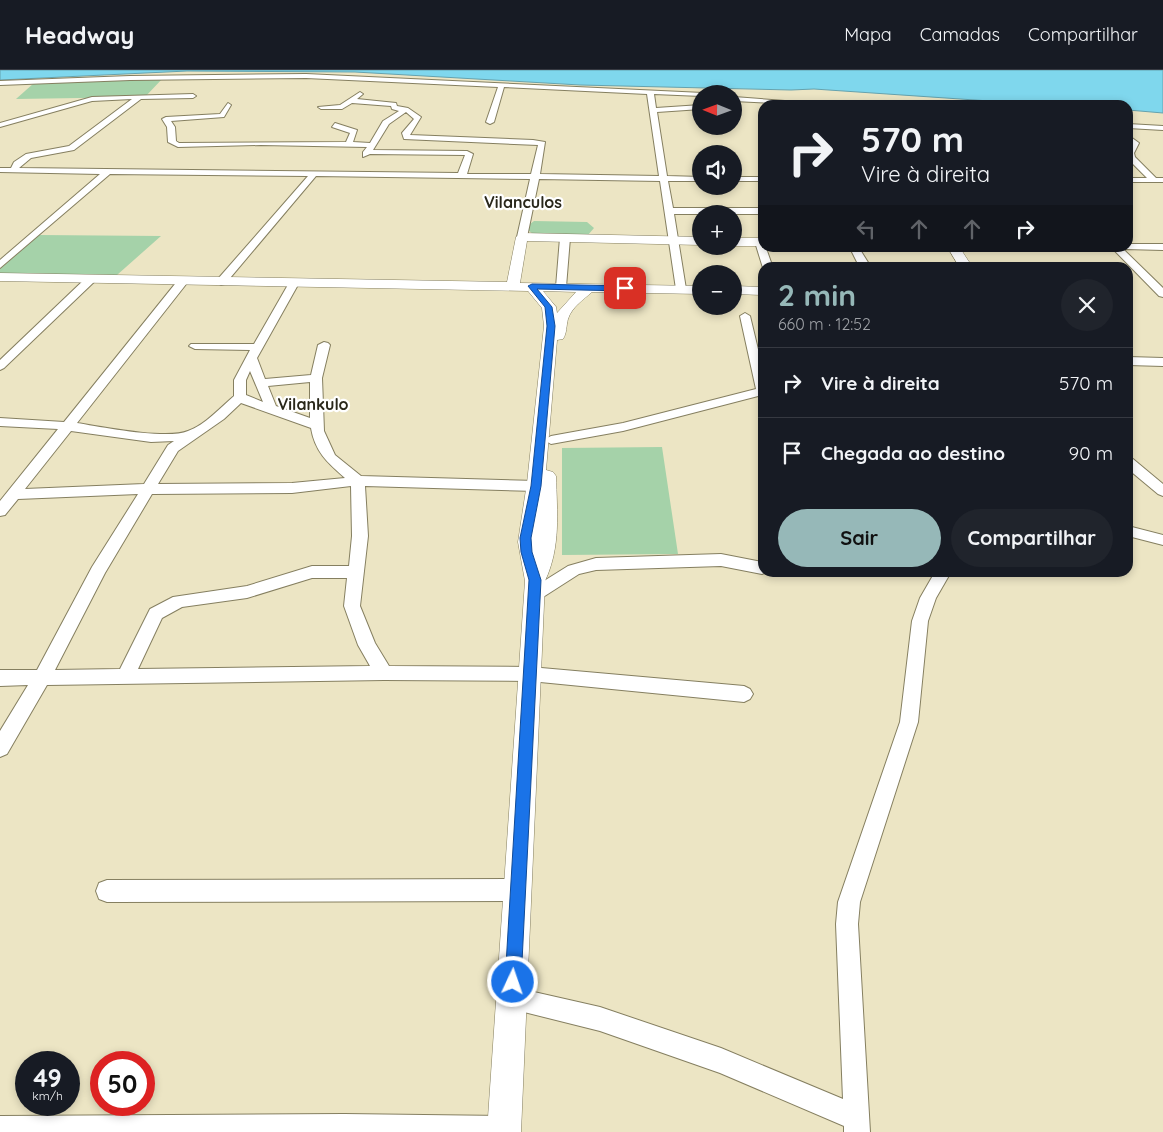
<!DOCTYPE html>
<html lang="pt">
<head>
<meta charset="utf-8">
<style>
  body { margin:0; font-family:Quicksand,sans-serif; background:#20242c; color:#f1f3f6; height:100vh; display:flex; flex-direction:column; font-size:19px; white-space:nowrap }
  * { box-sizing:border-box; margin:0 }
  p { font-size:16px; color:#9ea1a6 }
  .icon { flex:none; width:28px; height:28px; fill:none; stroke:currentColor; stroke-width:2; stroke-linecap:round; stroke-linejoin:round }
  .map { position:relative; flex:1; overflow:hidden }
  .details { position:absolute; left:758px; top:192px; width:375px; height:315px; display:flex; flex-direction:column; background:#171b24; border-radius:15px; box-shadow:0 2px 8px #0003 }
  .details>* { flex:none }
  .hud { position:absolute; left:758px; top:30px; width:375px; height:152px; border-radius:15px; box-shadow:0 2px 8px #0003; background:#171b24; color:#f1f3f6; overflow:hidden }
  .needle { width:32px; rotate:271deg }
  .fabs { position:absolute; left:692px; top:15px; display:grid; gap:10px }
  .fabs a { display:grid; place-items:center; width:50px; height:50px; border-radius:50%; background:#171b24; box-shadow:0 2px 8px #0003; font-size:25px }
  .speed { position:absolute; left:15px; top:981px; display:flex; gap:10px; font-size:25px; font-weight:700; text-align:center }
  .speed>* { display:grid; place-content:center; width:65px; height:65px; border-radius:50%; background:#171b24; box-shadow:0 2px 8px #0003; line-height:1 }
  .speed small { font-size:12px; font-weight:400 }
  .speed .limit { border:8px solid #d22; background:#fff; color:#111 }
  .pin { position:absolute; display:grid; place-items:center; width:42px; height:42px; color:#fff; margin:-21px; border-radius:10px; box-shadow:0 2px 8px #0006 }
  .me { position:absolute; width:55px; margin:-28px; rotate:3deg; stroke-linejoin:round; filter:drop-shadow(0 0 4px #0008) }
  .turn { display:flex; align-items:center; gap:18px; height:105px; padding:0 20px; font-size:22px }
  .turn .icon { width:65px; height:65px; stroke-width:2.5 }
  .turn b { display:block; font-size:35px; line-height:42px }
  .lanes { display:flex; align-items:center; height:48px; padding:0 20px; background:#0003; justify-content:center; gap:25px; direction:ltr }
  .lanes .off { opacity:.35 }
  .round { display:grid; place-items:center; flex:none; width:52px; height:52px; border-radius:26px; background:#20242c }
  .headline { display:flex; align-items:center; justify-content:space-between; height:85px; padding:0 20px }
  h1 { font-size:30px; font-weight:800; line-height:38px; color:#96b8b8 }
  .cta { display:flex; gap:10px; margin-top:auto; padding:10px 20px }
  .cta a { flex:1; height:58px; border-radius:30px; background:#96b8b8; color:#111; font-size:20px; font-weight:800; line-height:58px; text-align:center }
  .cta a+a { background:#20242c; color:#f1f3f6 }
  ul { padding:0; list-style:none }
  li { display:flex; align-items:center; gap:15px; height:70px; padding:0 20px; border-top:1px solid #363941 }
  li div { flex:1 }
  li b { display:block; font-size:19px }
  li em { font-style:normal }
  header { display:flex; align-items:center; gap:30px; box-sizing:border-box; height:70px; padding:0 25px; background:#171b24; border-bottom:1px solid #363941 }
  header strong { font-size:24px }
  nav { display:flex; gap:28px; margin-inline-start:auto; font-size:18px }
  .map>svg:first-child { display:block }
</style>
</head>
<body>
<header>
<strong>Headway</strong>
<nav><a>Mapa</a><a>Camadas</a><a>Compartilhar</a></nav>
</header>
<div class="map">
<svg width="1163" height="1062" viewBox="0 0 1163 1062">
  <rect width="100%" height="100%" fill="#ece5c4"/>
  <path fill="#a5d2a9" d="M163 8 145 27 16 29 34 13Z
    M534 151 587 152 594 158 588 165 533 164 528 160 530 154Z
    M39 165 161 166 117 205 0 204V199Z
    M662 377 678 484 562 485V378Z"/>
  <path fill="#7fd7ed" stroke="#65a2ae" d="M0 0H1163V43L1128 40V35H1048L814 19 791 20 580 15 355 2 187 1 0 10Z"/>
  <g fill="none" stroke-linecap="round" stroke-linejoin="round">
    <defs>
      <path id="minor" d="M306 4 703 23 701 26 654 24 656 38 701 35V39L657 42 667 106 701 107V111H668L673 138H762V144H674L686 219 681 222 676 219 660 111 539 109 527 167 522 170 517 167 530 109 316 106 225 214 221 215 216 212 217 210 308 106 110 104 0 198V190L100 104 0 102V98H11L14 92 26 84 69 76 132 29 92 31 0 57V53L92 27 193 24 196 26 193 28 141 29 74 80 31 88 19 98 458 103 465 85 370 84 363 87V82L367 77 261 75 178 77 168 72 167 57 162 49 166 47 220 44 228 33 231 35 224 47 171 51 175 57 176 71 179 73 346 72 350 63 332 57 335 53 357 60 353 72 370 73 383 51 399 41 392 39 391 36 352 33 342 39H321L318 37 340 35 360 22 363 24 357 29 396 33 397 36 408 38 421 47 410 65 533 70 545 72 540 104 659 106 647 24 504 17 494 52 490 54 486 52 498 17 306 8 130 10 0 15V11L130 6ZM406 42 414 49 402 63 404 69 538 75 531 104H467L473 84 467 81 373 80 389 54Z
        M734 27 811 33 814 35 734 31Z
        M1128 54 1163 56V60L1128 58Z
        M1128 65 1139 73 1134 83 1135 87 1156 108H1163V112H1128V108H1147L1128 89V80L1131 73 1128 70Z
        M734 107H762V111H734Z
        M565 165 570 168 566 217 561 220 556 217 560 168Z
        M757 170H762V178H766L773 198H763L755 172Z
        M1128 174H1163V180L1125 179Z
        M850 178H859L869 194 907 195 912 198H860Z
        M1112 178H1122L1163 218V227L1159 226Z
        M91 206 95 207V211L4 298 0 300V290L87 207Z
        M183 208 187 209V213L77 353C101 357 167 370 188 361 205 355 220 338 234 326V310L250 280 195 279 189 276 191 274H254L289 213 294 210 299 213 257 288 265 309 311 305 318 275 324 272 328 273 330 275 322 308 324 361 335 385 361 406 536 411 543 416 536 421 365 416 368 466 360 536 375 573 389 596 530 597 744 616 750 619 753 624 750 629 744 632 530 611 384 610 47 615 7 684 0 687V661L28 615 0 616V600H37L92 497 138 424 18 429 5 445 0 446V431L58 359 0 356V348L64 352 179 209ZM250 301 263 332 246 325V310ZM310 312V348L276 336 268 316ZM241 333 311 358C315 382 328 393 345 408L292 413 158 414 178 381 224 349ZM71 361 151 372 174 371 168 375 144 414 25 419ZM351 416 352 466 349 496H312L247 516 173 527 150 539 120 599 55 600 105 503 152 424 292 423ZM312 508H347L344 536 358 575 370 596 138 599 162 548 182 537 247 528Z
        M745 243 750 246 762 296V325L623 361 551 374 544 370 551 366 623 353 756 319 740 246Z
        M1128 287 1163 288V296L1128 295Z
        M1128 388 1133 389 1163 414V426L1158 424 1128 399Z
        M1128 456 1163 465V475L1128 466Z
        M721 484 762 492V502H766L762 504 721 496 596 500 579 504 540 529 534 531 528 529 526 525 528 521 568 496 596 488Z
        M935 502H951L936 528 928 551 918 652 860 832 858 854 870 1062H844V1056L720 1003 600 961 504 937 500 929 504 921 512 917 600 937 721 978 843 1029 836 854 838 832 900 652 912 551 920 528Z
        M518 809 526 812 529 820 526 828 518 831 107 832 99 829 96 821 99 813 107 810Z
        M344 1044 504 1046 513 1050 517 1059 516 1062H0V1046Z"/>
      <path id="major" d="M522 163 701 167V175L527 171 520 213 701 216V224L592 222C583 230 572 237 568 249 566 256 567 263 563 269L557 270 546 400 553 402 556 406C557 442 561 477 545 511L521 1062H487L525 511 518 472 527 413 544 256 542 238 528 221 0 211V203L507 212 516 167ZM543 221 576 222 557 243 556 237Z
        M734 168H762V176H734Z
        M948 178H960L973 198H960Z
        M734 216 762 217V225L734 224Z"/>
    </defs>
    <use href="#minor" stroke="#857f60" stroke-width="2"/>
    <use href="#major" stroke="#857f60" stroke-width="1"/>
    <use href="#minor" fill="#fff" fill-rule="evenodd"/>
    <use href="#major" fill="#fff" fill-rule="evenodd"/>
  </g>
  <path fill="#1a73e8" stroke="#114b97" d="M532 214 625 216 629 218 625 221 537 219 552 237 555 256 541 416 531 468 532 482 541 510 521 912 519 918 513 920 507 918 505 912 529 510 521 482 520 468 531 416 547 256 545 237 528 216Z"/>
  <g text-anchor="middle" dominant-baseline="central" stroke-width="4.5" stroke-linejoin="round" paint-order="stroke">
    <g font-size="16" font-weight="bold" fill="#29271a" stroke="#fff">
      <text x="523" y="132">Vilanculos</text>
      <text x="313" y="334">Vilankulo</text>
    </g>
  </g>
</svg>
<div class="fabs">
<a><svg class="needle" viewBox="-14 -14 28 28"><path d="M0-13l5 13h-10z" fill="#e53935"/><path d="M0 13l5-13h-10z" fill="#9ea1a6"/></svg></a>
<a><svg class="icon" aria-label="sound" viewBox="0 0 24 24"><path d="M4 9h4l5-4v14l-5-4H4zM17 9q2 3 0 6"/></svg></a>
<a>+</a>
<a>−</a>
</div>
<div class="speed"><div>49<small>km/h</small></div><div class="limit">50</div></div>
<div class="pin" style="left:625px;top:218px;background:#d93025"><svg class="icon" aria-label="arrive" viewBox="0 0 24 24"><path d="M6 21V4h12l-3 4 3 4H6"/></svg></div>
<svg class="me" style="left:513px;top:912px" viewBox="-20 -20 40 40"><circle r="17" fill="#1a73e8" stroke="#fff" stroke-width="3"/><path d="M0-11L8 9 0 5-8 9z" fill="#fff"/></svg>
<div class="hud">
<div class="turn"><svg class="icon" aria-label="right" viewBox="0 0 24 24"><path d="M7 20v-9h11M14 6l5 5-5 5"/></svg><div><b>570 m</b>Vire à direita</div></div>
<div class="lanes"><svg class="icon off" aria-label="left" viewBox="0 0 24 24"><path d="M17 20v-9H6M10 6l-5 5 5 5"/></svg><svg class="icon off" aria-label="ahead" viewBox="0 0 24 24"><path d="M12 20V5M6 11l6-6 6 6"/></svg><svg class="icon off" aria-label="ahead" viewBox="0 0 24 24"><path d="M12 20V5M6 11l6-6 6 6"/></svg><svg class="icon" aria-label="right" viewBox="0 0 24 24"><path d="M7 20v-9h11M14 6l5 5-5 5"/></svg></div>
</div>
<section class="details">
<div class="headline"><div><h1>2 min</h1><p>660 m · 12:52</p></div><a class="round"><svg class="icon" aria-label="close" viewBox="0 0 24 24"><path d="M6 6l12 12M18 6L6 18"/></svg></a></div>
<ul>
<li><svg class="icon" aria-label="right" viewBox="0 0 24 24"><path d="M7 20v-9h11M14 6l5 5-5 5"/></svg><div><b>Vire à direita</b></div><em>570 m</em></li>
<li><svg class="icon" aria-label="arrive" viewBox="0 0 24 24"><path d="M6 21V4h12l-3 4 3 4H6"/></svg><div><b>Chegada ao destino</b></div><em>90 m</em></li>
</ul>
<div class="cta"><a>Sair</a><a>Compartilhar</a></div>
</section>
</div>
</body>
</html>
